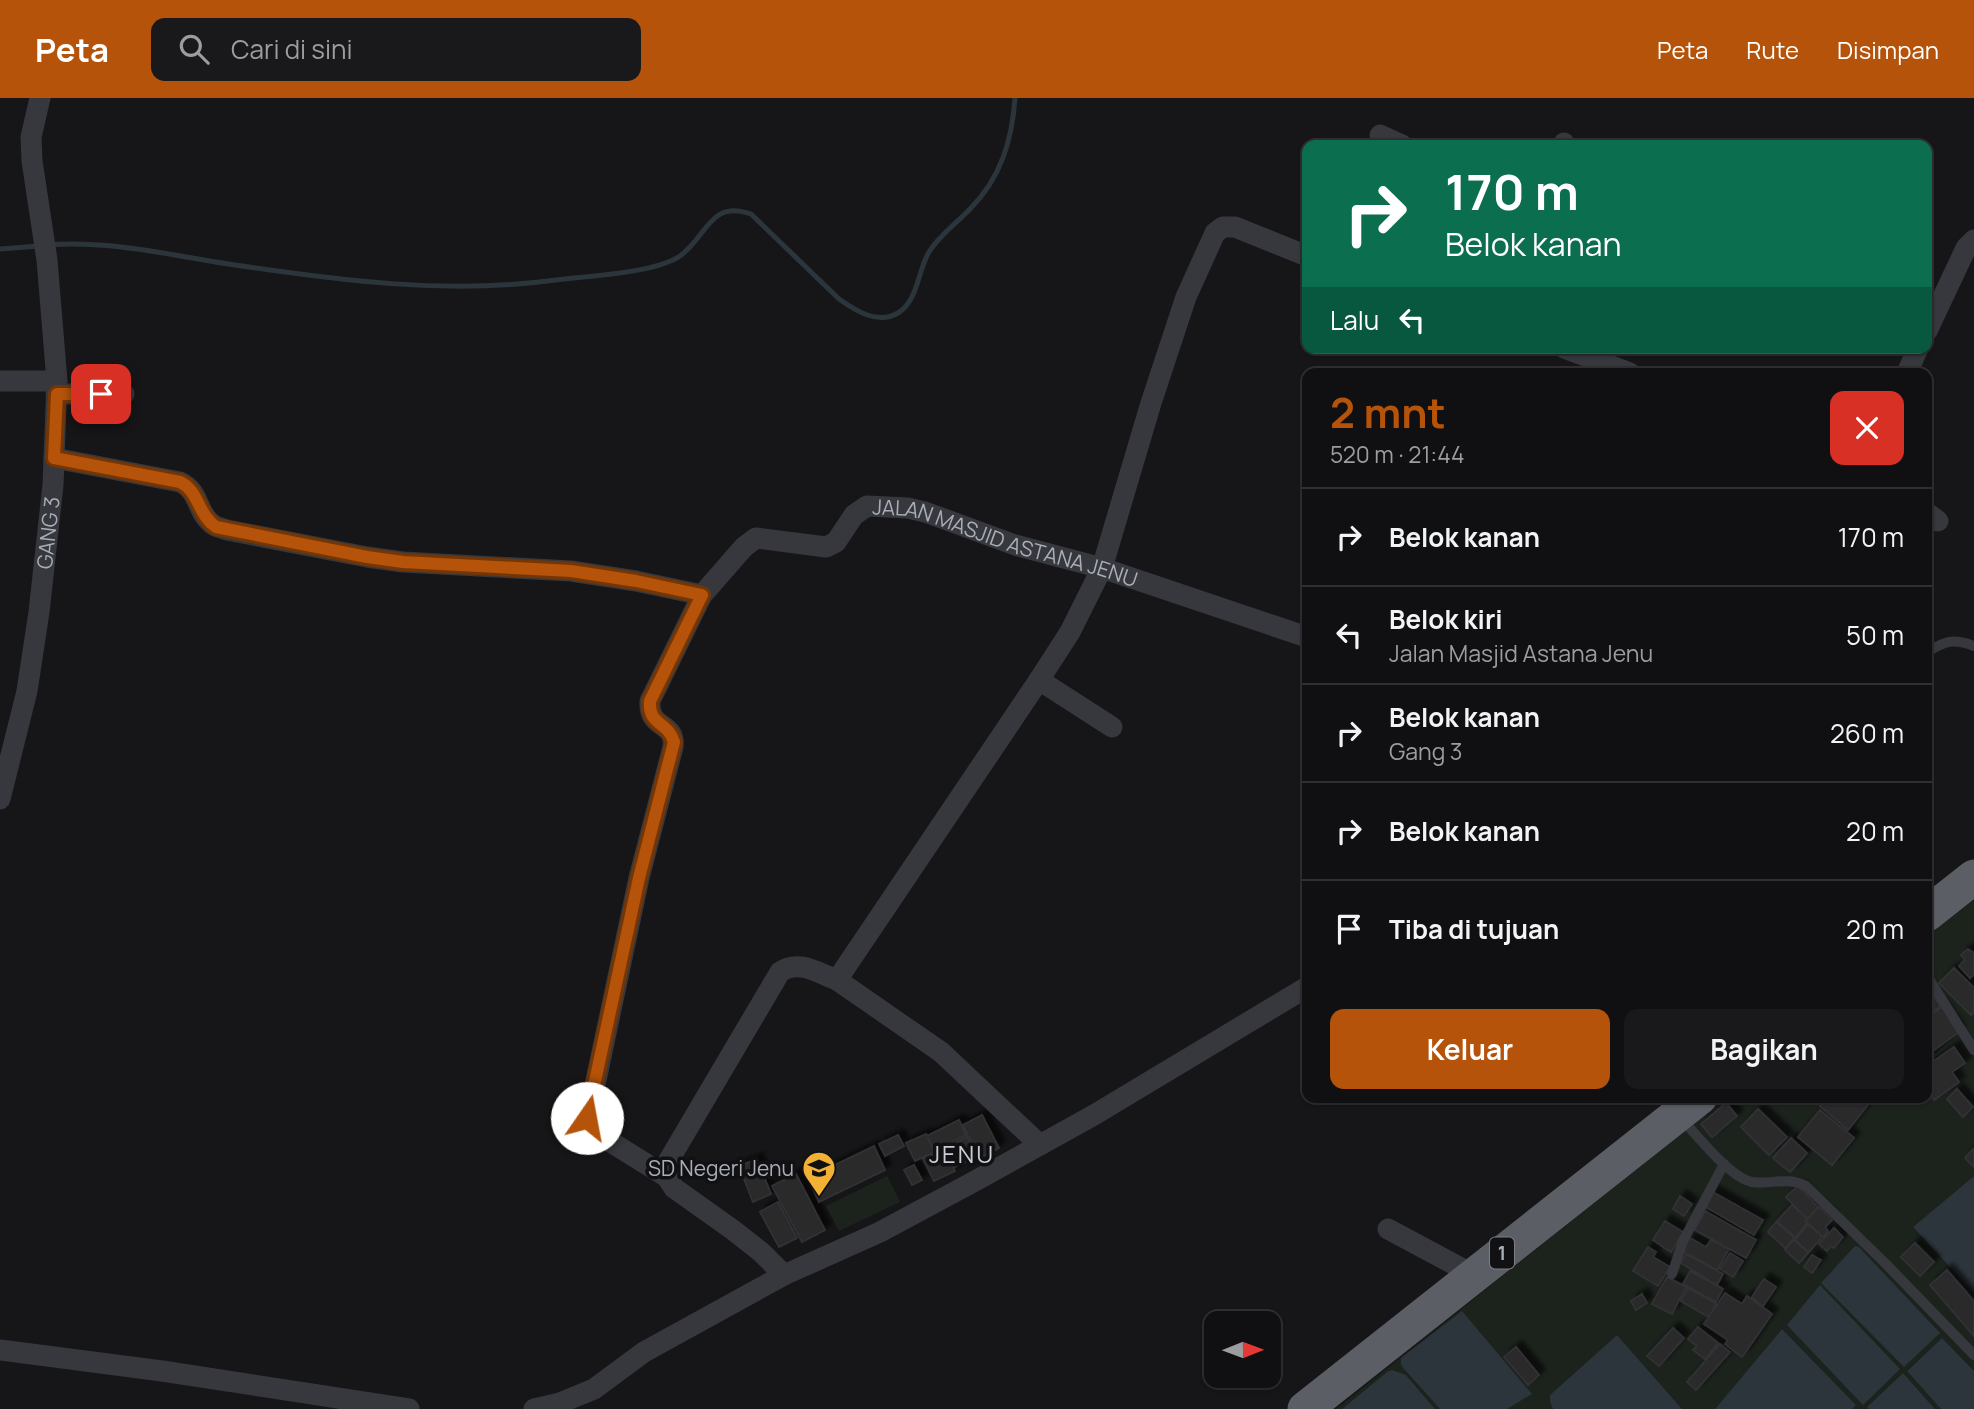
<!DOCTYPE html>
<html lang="id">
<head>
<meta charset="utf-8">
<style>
  body { margin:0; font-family:Manrope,sans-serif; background:#19191b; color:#f1f3f6; height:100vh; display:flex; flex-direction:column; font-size:26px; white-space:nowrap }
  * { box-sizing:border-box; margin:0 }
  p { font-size:23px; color:#9c9d9f }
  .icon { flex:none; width:38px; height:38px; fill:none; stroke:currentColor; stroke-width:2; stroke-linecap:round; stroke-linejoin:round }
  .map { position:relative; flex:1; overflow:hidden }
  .sheet { position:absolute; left:1302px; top:270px; width:630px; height:735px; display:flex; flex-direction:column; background:#101012; border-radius:14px; box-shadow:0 2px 5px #0004,0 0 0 2px #303032 }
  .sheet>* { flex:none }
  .guide { position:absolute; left:1302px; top:42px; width:630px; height:214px; border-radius:14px; box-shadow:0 2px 5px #0004,0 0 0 2px #303032; background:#0b6e4f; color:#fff; overflow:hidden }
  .needle { width:46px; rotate:89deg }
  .controls { position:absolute; left:1204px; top:1213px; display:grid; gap:14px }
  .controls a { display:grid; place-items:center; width:77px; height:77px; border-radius:14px; background:#101012; box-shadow:0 2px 5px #0004,0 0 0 2px #303032; font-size:35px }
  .pin { position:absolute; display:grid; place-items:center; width:60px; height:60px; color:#fff; margin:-30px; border-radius:14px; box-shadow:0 4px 10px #0006 }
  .me { position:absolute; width:77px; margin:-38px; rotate:12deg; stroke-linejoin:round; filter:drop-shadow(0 0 5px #0008) }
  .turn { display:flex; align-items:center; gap:24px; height:147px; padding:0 28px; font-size:32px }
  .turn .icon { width:91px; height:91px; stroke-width:2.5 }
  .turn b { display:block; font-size:49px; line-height:60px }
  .then { display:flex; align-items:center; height:66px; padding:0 28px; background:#0003; gap:14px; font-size:26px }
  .round { display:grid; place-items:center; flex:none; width:74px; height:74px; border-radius:14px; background:#19191b }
  .head { display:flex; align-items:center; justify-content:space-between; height:119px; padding:0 28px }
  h1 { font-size:42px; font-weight:700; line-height:52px; color:#b45309 }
  .primary-button { display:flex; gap:14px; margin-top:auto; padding:14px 28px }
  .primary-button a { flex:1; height:80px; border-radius:14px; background:#b45309; color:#fff; font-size:28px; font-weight:700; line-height:80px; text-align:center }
  .primary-button a+a { background:#19191b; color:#f1f3f6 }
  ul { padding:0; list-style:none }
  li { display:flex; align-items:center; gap:21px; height:98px; padding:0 28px; border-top:2px solid #303032 }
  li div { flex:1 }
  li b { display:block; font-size:26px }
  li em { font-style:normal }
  header { display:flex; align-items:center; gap:42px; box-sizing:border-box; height:98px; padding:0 35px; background:#b45309; color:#fff }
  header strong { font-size:33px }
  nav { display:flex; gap:38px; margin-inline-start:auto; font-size:24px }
  .search { width:490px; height:63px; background:#19191b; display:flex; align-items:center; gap:18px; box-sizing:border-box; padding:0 24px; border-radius:14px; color:#9c9d9f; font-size:26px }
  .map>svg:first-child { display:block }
</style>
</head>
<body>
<header>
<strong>Peta</strong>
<div class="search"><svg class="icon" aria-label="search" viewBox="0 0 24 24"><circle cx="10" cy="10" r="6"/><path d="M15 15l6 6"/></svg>Cari di sini</div>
<nav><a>Peta</a><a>Rute</a><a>Disimpan</a></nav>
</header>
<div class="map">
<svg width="1974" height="1311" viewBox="0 0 1974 1311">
  <defs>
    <filter id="shadow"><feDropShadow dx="6" dy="-6" stdDeviation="2" flood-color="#0009"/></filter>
  </defs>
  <rect width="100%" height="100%" fill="#161618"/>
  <path fill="#1c231d" d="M1974 802V1078L1913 1129 1974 1195V1273L1942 1240 1907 1272 1941 1311H1935L1903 1275 1867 1309 1869 1311H1852L1856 1307 1782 1231 1715 1311H1682L1617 1237 1550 1297V1304L1553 1311H1507L1531 1296 1462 1214 1401 1262 1403 1270 1440 1311H1435L1406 1277 1387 1274 1342 1311H1336L1727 999H1927V963L1961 933 1927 885V837Z
    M887 1078 900 1104 839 1133 826 1108Z"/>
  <path fill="#2c353c" d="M1974 1078V1195L1913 1129Z
    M1855 1148 1859 1149 1940 1235 1904 1269 1821 1185Z
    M1820 1187 1900 1271 1863 1307 1787 1227Z
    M1462 1213 1532 1296 1507 1311H1440L1403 1270 1401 1266V1260Z
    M1782 1231 1856 1307 1852 1311H1715Z
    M1617 1237 1682 1311H1553L1550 1304V1297Z
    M1942 1240 1974 1273V1311H1941L1907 1273Z
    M1392 1272 1406 1277 1435 1311H1342L1387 1274Z
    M1903 1275 1935 1311H1869L1867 1309Z"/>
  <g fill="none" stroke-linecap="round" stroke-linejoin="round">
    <path stroke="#2c353c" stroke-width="5" d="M48 147C107 142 170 157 228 166 336 182 446 197 556 182 587 178 656 175 680 158 707 139 710 101 751 116L839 201C856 213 878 227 898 215 918 203 918 172 929 154 940 136 956 126 970 111 1001 80 1012 42 1015 0
      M0 151 39 148"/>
  </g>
  <path fill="#29292c" stroke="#303034" stroke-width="2" filter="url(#shadow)" d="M1968 851 1974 855V876L1970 880 1959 868 1965 862 1961 857Z
    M1954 870 1974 890V914L1971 917 1939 885Z
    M1927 889 1940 908 1927 918Z
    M1942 909 1959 934 1927 957V920Z
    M1954 949 1965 965 1952 974 1959 984 1934 1002 1927 992V982L1932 978 1927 971V968Z
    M1957 991 1973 1009 1963 1019 1947 1001Z
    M1827 999H1866L1871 1003 1848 1032 1820 1008Z
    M1726 1005 1737 1018 1712 1039 1701 1026Z
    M1758 1011 1787 1039 1769 1057 1741 1029Z
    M1820 1012 1854 1040 1832 1067 1798 1039Z
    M982 1017 999 1050 980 1060 963 1027Z
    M959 1022 966 1037 934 1053 927 1038Z
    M926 1036 934 1054 915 1063 906 1045Z
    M898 1037 904 1048 885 1058 879 1046Z
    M967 1039 976 1059 955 1069 946 1050Z
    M1791 1040 1807 1055 1790 1074 1773 1060Z
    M874 1048 885 1072 819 1104 808 1080Z
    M944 1050 955 1073 934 1083 923 1061Z
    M1974 1050V1069L1965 1060Z
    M757 1061 771 1096 753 1104 739 1068Z
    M914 1067 922 1082 912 1087 904 1072Z
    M796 1076 825 1132 802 1144 772 1088Z
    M1798 1088 1818 1109 1807 1121 1786 1099Z
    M1711 1093 1763 1122 1754 1137 1706 1109Z
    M1680 1098 1692 1106 1684 1118 1673 1111Z
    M778 1104 797 1140 779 1149 760 1114Z
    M1792 1107 1807 1121 1805 1123 1807 1125 1795 1139 1777 1123Z
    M1819 1109 1832 1122 1825 1129 1828 1133 1823 1139 1806 1123Z
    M1705 1113 1756 1142 1746 1160 1695 1132Z
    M1665 1123 1683 1134 1671 1154 1653 1142Z
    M1776 1124 1794 1140 1785 1150 1768 1134Z
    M1808 1126 1822 1139 1809 1154 1795 1142Z
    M1834 1130 1843 1139 1834 1150 1831 1148 1827 1153 1819 1146Z
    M1690 1140 1706 1149 1711 1142 1729 1151 1717 1172 1683 1153Z
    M1794 1142 1808 1155 1799 1165 1785 1152Z
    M1915 1145 1934 1164 1920 1178 1901 1159Z
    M1648 1149 1656 1154 1653 1159 1670 1169 1658 1188 1633 1173Z
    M1730 1155 1743 1163 1733 1179 1720 1171Z
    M1686 1156 1723 1176 1717 1187 1681 1165Z
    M1812 1157 1821 1162 1812 1175 1804 1169Z
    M1947 1172 1974 1203V1238L1930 1187Z
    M1690 1173 1723 1191 1716 1204 1683 1186Z
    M1667 1179 1686 1189 1672 1216 1652 1206Z
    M1764 1181 1776 1189 1763 1208 1752 1199Z
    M1688 1190 1716 1206 1709 1219 1681 1203Z
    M1725 1195 1742 1206 1747 1198 1772 1216 1742 1259 1725 1246 1728 1242 1704 1226Z
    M1642 1196 1647 1205 1636 1212 1631 1203Z
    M1698 1229 1718 1245 1705 1261 1693 1252 1697 1248 1688 1241Z
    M1673 1230 1684 1240 1659 1268 1647 1258Z
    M1720 1246 1730 1254 1696 1292 1687 1284Z
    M1516 1249 1539 1277 1528 1287 1504 1259Z"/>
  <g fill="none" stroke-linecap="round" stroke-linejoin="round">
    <path stroke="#37383d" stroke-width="10" d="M1927 554C1945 543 1953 540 1974 548
      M1927 878 1974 952
      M1680 1019C1695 1035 1731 1081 1752 1084 1771 1087 1787 1078 1806 1088L1886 1166 1974 1257
      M1672 1176 1683 1143 1724 1066"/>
    <g stroke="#37383d" stroke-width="21">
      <path d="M1380 37 1402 47"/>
      <path d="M1564 47V45"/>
      <path d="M1927 233 1966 150 1974 142"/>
      <path d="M1564 250 1630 275"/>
      <path d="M1907 275 1918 250"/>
      <path d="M0 283H57"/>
      <path d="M56 296H124"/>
      <path id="s1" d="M54 360 180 384C200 393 196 413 211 425 215 429 221 430 227 432L367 459 403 464 571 473 636 483 702 497 744 449 756 440 826 449 836 444 854 417 867 408 908 410 925 414 1015 447 1102 470 1307 539"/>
      <path d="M1927 415 1938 423"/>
      <path d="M1039 582 1112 629"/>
      <path id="s2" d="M0 701 27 593 39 514 53 387 57 283 47 162 32 63 31 39 40 0"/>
      <path d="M837 882 941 954 1040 1047"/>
      <path d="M667 1079 598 1036 590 1029 588 1020 639 780 673 649C676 622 648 633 650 603L702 497"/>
      <path d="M1388 1131 1474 1177"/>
      <path d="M784 1177 761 1154 733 1132 674 1090 667 1079 669 1062 780 874C799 861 818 875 837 882L1039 582 1070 534 1102 470 1151 305 1186 199 1215 135 1223 129H1235L1307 158"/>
      <path d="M0 1252 162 1273 409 1311"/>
      <path d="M534 1311 560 1305 594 1291 644 1254 784 1177 880 1134 975 1083 1094 1017 1307 889"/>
    </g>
    <path stroke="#5b5e65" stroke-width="35" d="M1927 816 1974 779
      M1305 1311 1700 999"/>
  </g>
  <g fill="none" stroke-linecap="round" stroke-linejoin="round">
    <defs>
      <path id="route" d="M101 296H57L54 360 180 384C199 393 198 417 216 429L367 459 403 464 571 473 636 483 702 497 650 603C648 628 668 623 674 644L639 780 587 1020"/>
    </defs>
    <use href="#route" stroke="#753606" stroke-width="18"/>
    <use href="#route" stroke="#b45309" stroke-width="12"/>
  </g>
  <defs>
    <symbol id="school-pin" viewBox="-11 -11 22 30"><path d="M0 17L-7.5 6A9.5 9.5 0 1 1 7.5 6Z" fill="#f2b134" stroke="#111113"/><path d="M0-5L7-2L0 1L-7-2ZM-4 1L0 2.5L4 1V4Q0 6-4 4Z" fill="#111"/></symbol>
  </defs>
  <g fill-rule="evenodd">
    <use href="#school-pin" x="800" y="1051" width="38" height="52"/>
  </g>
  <g text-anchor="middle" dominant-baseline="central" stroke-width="7" stroke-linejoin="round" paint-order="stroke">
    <rect fill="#111113" stroke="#7b7e86" stroke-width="2" x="1490" y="1139.5" width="24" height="31" rx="5"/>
    <g font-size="19" font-weight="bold" fill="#a8adb8">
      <text x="1502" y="1155">1</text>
    </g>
    <g font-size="21" fill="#a8adb8" stroke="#111113">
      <text stroke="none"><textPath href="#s2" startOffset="271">GANG 3</textPath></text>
      <text stroke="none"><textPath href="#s1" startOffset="1031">JALAN MASJID ASTANA JENU</textPath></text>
    </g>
    <g font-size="21" fill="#a8adb8" stroke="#111113" text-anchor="end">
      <text x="794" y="1070">SD Negeri Jenu</text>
    </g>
    <g font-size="24" letter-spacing="2" fill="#c9ccd4" stroke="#111113">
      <text x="962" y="1055">JENU</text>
    </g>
  </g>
</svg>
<div class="controls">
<a><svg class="needle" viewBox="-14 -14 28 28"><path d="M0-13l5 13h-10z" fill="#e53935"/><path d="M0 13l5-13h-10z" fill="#9c9d9f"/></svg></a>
</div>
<div class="pin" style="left:101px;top:296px;background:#d93025"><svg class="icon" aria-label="arrive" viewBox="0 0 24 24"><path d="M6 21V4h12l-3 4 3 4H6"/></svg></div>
<svg class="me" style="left:587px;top:1020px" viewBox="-20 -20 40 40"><circle r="19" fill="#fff"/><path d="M0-13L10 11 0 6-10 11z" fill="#b45309"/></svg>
<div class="guide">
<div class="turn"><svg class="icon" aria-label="right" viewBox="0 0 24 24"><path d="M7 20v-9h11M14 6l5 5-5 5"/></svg><div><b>170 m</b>Belok kanan</div></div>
<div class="then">Lalu<svg class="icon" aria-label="left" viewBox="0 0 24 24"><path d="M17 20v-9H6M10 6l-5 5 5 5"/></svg></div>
</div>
<section class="sheet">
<div class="head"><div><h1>2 mnt</h1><p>520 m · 21:44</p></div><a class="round" style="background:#d93025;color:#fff"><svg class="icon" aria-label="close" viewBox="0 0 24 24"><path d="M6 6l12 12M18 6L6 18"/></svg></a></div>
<ul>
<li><svg class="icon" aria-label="right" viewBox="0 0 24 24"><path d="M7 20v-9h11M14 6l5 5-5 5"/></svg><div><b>Belok kanan</b></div><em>170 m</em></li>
<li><svg class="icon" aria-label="left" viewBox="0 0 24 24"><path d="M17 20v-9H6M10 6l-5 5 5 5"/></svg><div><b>Belok kiri</b><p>Jalan Masjid Astana Jenu</p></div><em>50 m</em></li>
<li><svg class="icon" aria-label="right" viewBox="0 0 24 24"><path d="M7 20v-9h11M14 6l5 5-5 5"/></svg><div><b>Belok kanan</b><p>Gang 3</p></div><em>260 m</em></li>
<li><svg class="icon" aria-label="right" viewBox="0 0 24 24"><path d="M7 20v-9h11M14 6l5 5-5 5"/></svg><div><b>Belok kanan</b></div><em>20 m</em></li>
<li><svg class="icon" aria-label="arrive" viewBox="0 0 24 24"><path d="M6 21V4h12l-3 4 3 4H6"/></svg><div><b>Tiba di tujuan</b></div><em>20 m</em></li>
</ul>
<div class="primary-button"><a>Keluar</a><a>Bagikan</a></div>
</section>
</div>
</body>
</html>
